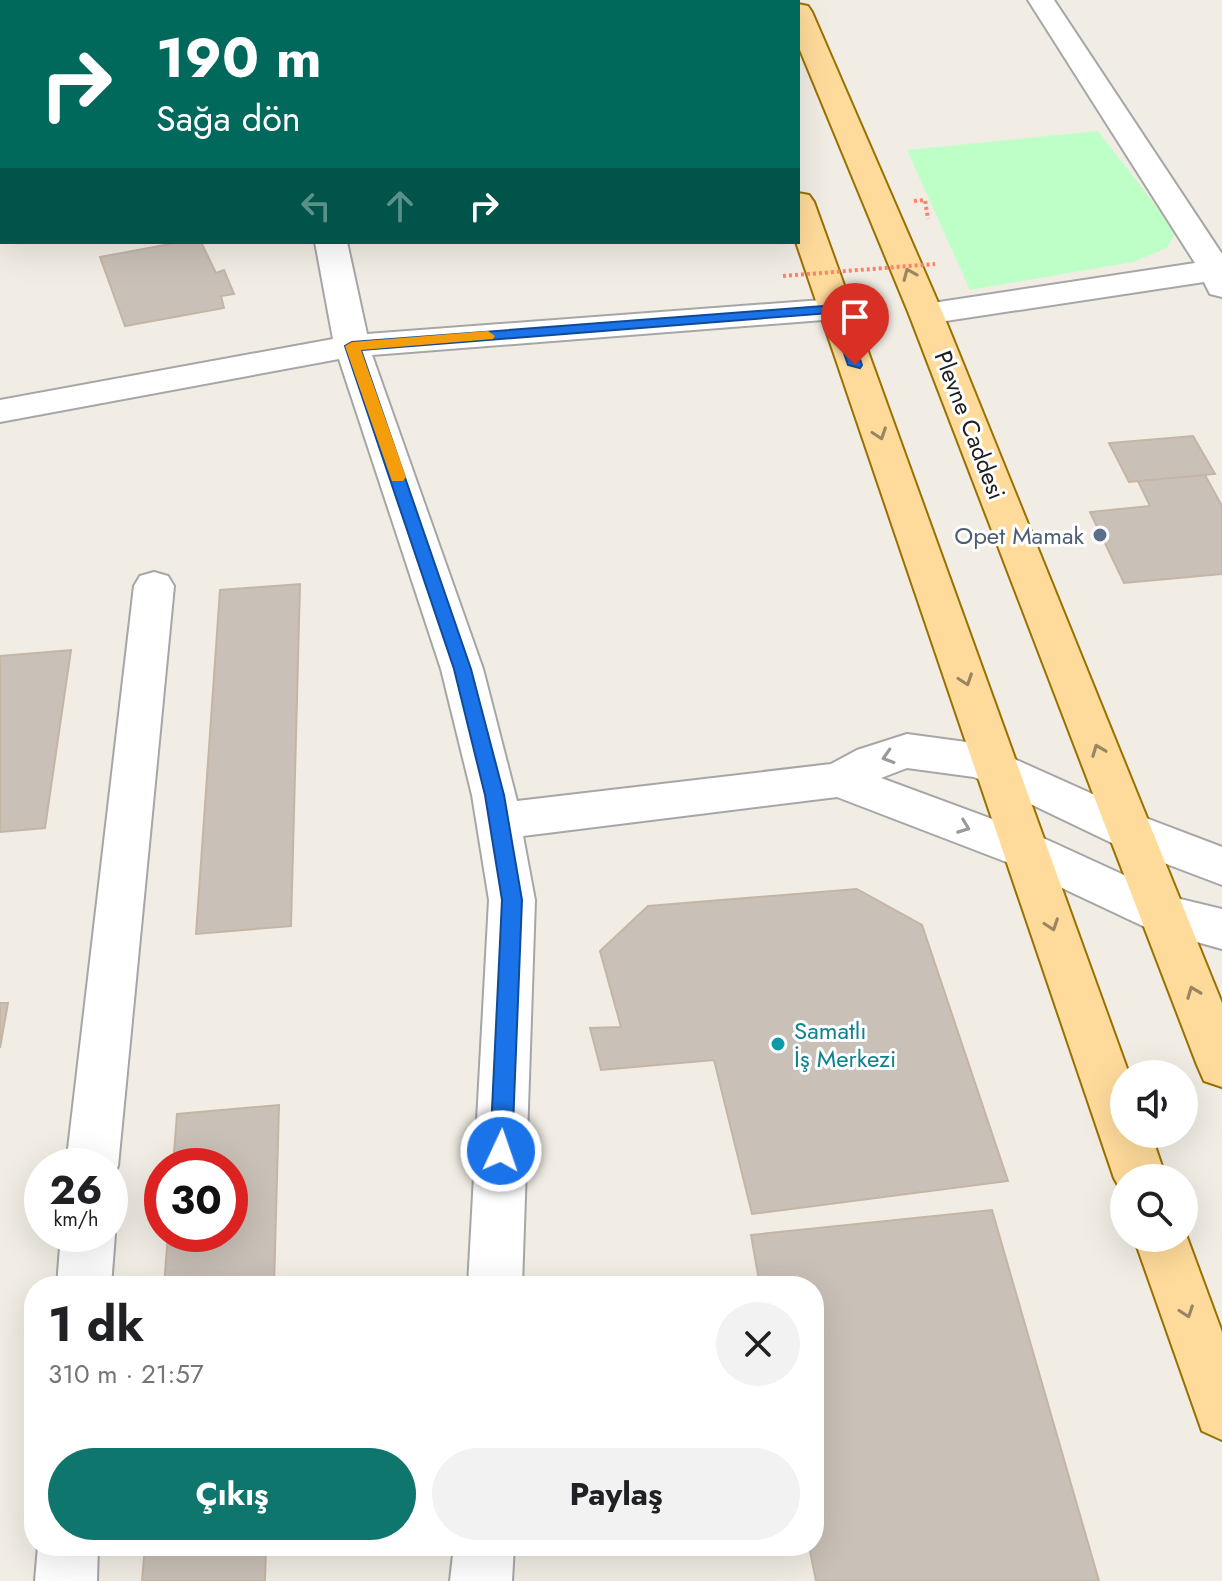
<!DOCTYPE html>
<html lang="tr">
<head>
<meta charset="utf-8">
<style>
  body { margin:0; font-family:Jost,sans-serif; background:#f2f2f2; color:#202124; height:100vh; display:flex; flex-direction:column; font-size:30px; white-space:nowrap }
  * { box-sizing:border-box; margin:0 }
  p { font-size:26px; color:#757577 }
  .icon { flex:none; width:44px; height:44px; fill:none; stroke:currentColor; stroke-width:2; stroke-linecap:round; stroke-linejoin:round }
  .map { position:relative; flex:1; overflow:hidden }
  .sheet { position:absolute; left:24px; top:1276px; width:800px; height:280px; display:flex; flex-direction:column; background:#fff; border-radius:32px; box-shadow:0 8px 32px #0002 }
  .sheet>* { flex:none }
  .guide { position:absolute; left:0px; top:0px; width:800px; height:244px; box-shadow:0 8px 32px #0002; background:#00695c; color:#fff; overflow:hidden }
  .controls { position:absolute; left:1110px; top:1060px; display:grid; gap:16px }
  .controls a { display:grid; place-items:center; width:88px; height:88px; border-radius:50%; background:#fff; box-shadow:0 8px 32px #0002; font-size:40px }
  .speed { position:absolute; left:24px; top:1148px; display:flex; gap:16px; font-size:40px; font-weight:700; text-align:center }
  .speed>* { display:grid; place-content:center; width:104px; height:104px; border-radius:50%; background:#fff; box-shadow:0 8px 32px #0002; line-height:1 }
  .speed small { font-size:20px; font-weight:400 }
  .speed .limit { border:12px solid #d22; background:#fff; color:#111 }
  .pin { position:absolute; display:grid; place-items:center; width:68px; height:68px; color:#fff; margin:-82px -34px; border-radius:50% 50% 50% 0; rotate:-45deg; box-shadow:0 0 8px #0007 }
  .pin .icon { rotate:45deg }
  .me { position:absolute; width:88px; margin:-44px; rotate:3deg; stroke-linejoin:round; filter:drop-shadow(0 0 6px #0008) }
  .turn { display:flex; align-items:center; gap:28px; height:168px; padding:0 24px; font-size:36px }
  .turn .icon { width:104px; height:104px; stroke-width:2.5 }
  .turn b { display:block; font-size:56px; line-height:68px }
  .lanes { display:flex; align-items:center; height:76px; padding:0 24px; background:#0003; justify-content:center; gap:40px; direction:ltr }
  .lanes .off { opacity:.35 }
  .round { display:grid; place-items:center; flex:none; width:84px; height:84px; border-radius:42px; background:#f2f2f2 }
  .summary { display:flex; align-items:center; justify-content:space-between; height:136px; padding:0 24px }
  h1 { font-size:48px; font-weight:700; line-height:60px }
  .button { display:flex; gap:16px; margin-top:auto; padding:16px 24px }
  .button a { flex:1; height:92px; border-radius:48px; background:#0f766e; color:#fff; font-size:32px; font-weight:700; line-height:92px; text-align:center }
  .button a+a { background:#f2f2f2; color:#202124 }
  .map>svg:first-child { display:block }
</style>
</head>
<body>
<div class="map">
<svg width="1222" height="1581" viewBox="0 0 1222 1581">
  <rect width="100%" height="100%" fill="#f1ede4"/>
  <path fill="#bdffc7" d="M1098 131 1176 232 1167 248 1133 262 970 290 907 150Z"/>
  <path fill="#c9c0b7" stroke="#c4b5a5" stroke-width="2" d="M546 0H650L651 2H547Z
    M181 242H201L216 273 224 270 234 294 221 296 224 308 125 326 100 257Z
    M1193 436 1215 474 1129 482 1109 443Z
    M1205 475 1222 506V574L1124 583 1090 512 1150 506 1138 481Z
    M300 584 291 926 196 934 220 590Z
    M71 650 45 828 0 832V656Z
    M857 889 922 925 1008 1181 752 1214 714 1060 601 1070 590 1028 621 1027 600 951 648 906Z
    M0 1003H8L0 1048Z
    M279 1105 274 1286H164L168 1234H230V1166H173L177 1114Z
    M992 1210 1099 1581H816L809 1546H814V1286H760L751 1235Z
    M145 1546H266L265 1581H142Z"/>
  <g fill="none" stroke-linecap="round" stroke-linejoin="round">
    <defs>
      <path id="minor" d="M0 0H20L21 2H2V9Z
        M321 0H347V2H321Z
        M1028 0H1054L1222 254V297L1210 294 1204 282 926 324 914 321 909 314 914 307 926 304 1195 263Z
        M315 242H347L367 334 836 299 848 302 853 309 848 316 836 319 372 355 483 669 517 801 831 764 857 750 907 734 981 744 1146 818 1222 847V885L1114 844 974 777 907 768 881 778 1041 837 1172 897 1222 909V949L1147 928 1009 863 837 797 523 836 535 900 522 1286H468L489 900 472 795 441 669 339 359 0 422V400L333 339Z
        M154 572 168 576 174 586 118 1166 110 1183V1166H66L134 586 140 576Z
        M110 1223 115 1234 111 1286H57L61 1234H110Z
        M38 1546H98L97 1581H35Z
        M454 1546H514L512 1581H450Z"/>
      <path id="major" d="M713 0H739L740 2H714Z
        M798 4 808 6 812 12 943 314 1222 1003V1087L1204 1081 1197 1065 909 314 798 45Z
        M798 193 809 195 814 202 1129 1074H1124V1134H1151L1166 1178H1124V1196L1114 1178 796 242Z
        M1184 1229 1222 1332V1440L1202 1431 1134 1238H1184Z"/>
    </defs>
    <use href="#minor" stroke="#a6a6a6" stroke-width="4"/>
    <use href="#major" stroke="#9a7100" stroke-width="4"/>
    <path stroke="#ff8167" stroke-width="4" stroke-dasharray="3 3" stroke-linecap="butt" d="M914 201 925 200 928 219"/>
    <use href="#minor" fill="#fff" fill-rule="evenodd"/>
    <use href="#major" fill="#ffdb9b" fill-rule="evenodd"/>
    <path stroke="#ff8167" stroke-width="4" stroke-dasharray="3 3" stroke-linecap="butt" d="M783 276 935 264"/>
  </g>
  <defs><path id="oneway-chevron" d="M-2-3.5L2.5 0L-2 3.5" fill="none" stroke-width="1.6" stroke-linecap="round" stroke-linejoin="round" transform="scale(2)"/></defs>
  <g stroke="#9a8663">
    <use href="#oneway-chevron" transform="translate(909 274) rotate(-113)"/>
    <use href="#oneway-chevron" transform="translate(880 434) rotate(71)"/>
    <use href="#oneway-chevron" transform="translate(966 680) rotate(71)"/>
    <use href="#oneway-chevron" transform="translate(1098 750) rotate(-111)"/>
    <use href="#oneway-chevron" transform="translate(1052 925) rotate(71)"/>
    <use href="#oneway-chevron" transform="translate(1193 992) rotate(-111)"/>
    <use href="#oneway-chevron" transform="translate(1187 1312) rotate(71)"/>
  </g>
  <g stroke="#9a9a9a">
    <use href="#oneway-chevron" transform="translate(888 757) rotate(163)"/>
    <use href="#oneway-chevron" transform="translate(964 827) rotate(21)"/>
  </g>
  <path fill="#1a73e8" stroke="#114b97" stroke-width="2" d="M836 305 843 309 862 365 860 368 848 365 830 313 361 350 471 669 504 795 522 900 512 1151 509 1158 501 1161 493 1158 490 1151 502 900 485 795 454 669 345 346 352 342Z"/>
  <path fill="#f59e0b" d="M488 331 495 336 493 339 361 350 406 477 403 481H392L345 346 352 342Z"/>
  <circle fill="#5c6f8a" stroke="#fff" stroke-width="3" cx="1100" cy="535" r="8"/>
  <circle fill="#0f9aa8" stroke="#fff" stroke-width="3" cx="778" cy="1044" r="8"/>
  <g text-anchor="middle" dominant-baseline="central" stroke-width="6" stroke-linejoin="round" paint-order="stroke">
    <g font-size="24" fill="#1f1f1f" stroke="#fff">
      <text transform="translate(970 425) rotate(69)">Plevne Caddesi</text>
    </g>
    <g font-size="24" fill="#4e5e75" stroke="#fff" text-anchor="end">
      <text x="1084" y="535">Opet Mamak</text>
    </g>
    <g font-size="24" fill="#0d838f" stroke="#fff" text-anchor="start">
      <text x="794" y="1030">Samatlı<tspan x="794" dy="28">İş Merkezi</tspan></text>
    </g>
  </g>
</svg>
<div class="controls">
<a><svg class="icon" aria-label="sound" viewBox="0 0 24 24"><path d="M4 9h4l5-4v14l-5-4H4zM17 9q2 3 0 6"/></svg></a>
<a><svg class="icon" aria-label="search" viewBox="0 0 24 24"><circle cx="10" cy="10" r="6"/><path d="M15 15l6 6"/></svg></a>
</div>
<div class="speed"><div>26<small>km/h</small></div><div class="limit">30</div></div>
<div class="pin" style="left:855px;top:365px;background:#d93025"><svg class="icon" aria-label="arrive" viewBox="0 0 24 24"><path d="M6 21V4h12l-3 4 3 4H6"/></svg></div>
<svg class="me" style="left:501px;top:1151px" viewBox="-20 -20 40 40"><circle r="17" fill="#1a73e8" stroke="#fff" stroke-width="3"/><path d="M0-11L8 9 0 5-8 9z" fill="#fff"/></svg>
<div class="guide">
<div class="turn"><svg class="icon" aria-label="right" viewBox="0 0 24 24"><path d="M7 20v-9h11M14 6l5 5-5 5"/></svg><div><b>190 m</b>Sağa dön</div></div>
<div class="lanes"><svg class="icon off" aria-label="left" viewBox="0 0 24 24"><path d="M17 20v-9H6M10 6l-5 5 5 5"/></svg><svg class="icon off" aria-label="ahead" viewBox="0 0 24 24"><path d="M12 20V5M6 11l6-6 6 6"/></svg><svg class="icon" aria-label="right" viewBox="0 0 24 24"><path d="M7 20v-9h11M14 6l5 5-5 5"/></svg></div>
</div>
<section class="sheet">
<div class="summary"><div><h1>1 dk</h1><p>310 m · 21:57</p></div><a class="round"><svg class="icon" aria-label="close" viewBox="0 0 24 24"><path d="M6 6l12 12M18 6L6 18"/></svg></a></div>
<div class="button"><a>Çıkış</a><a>Paylaş</a></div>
</section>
</div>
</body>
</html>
